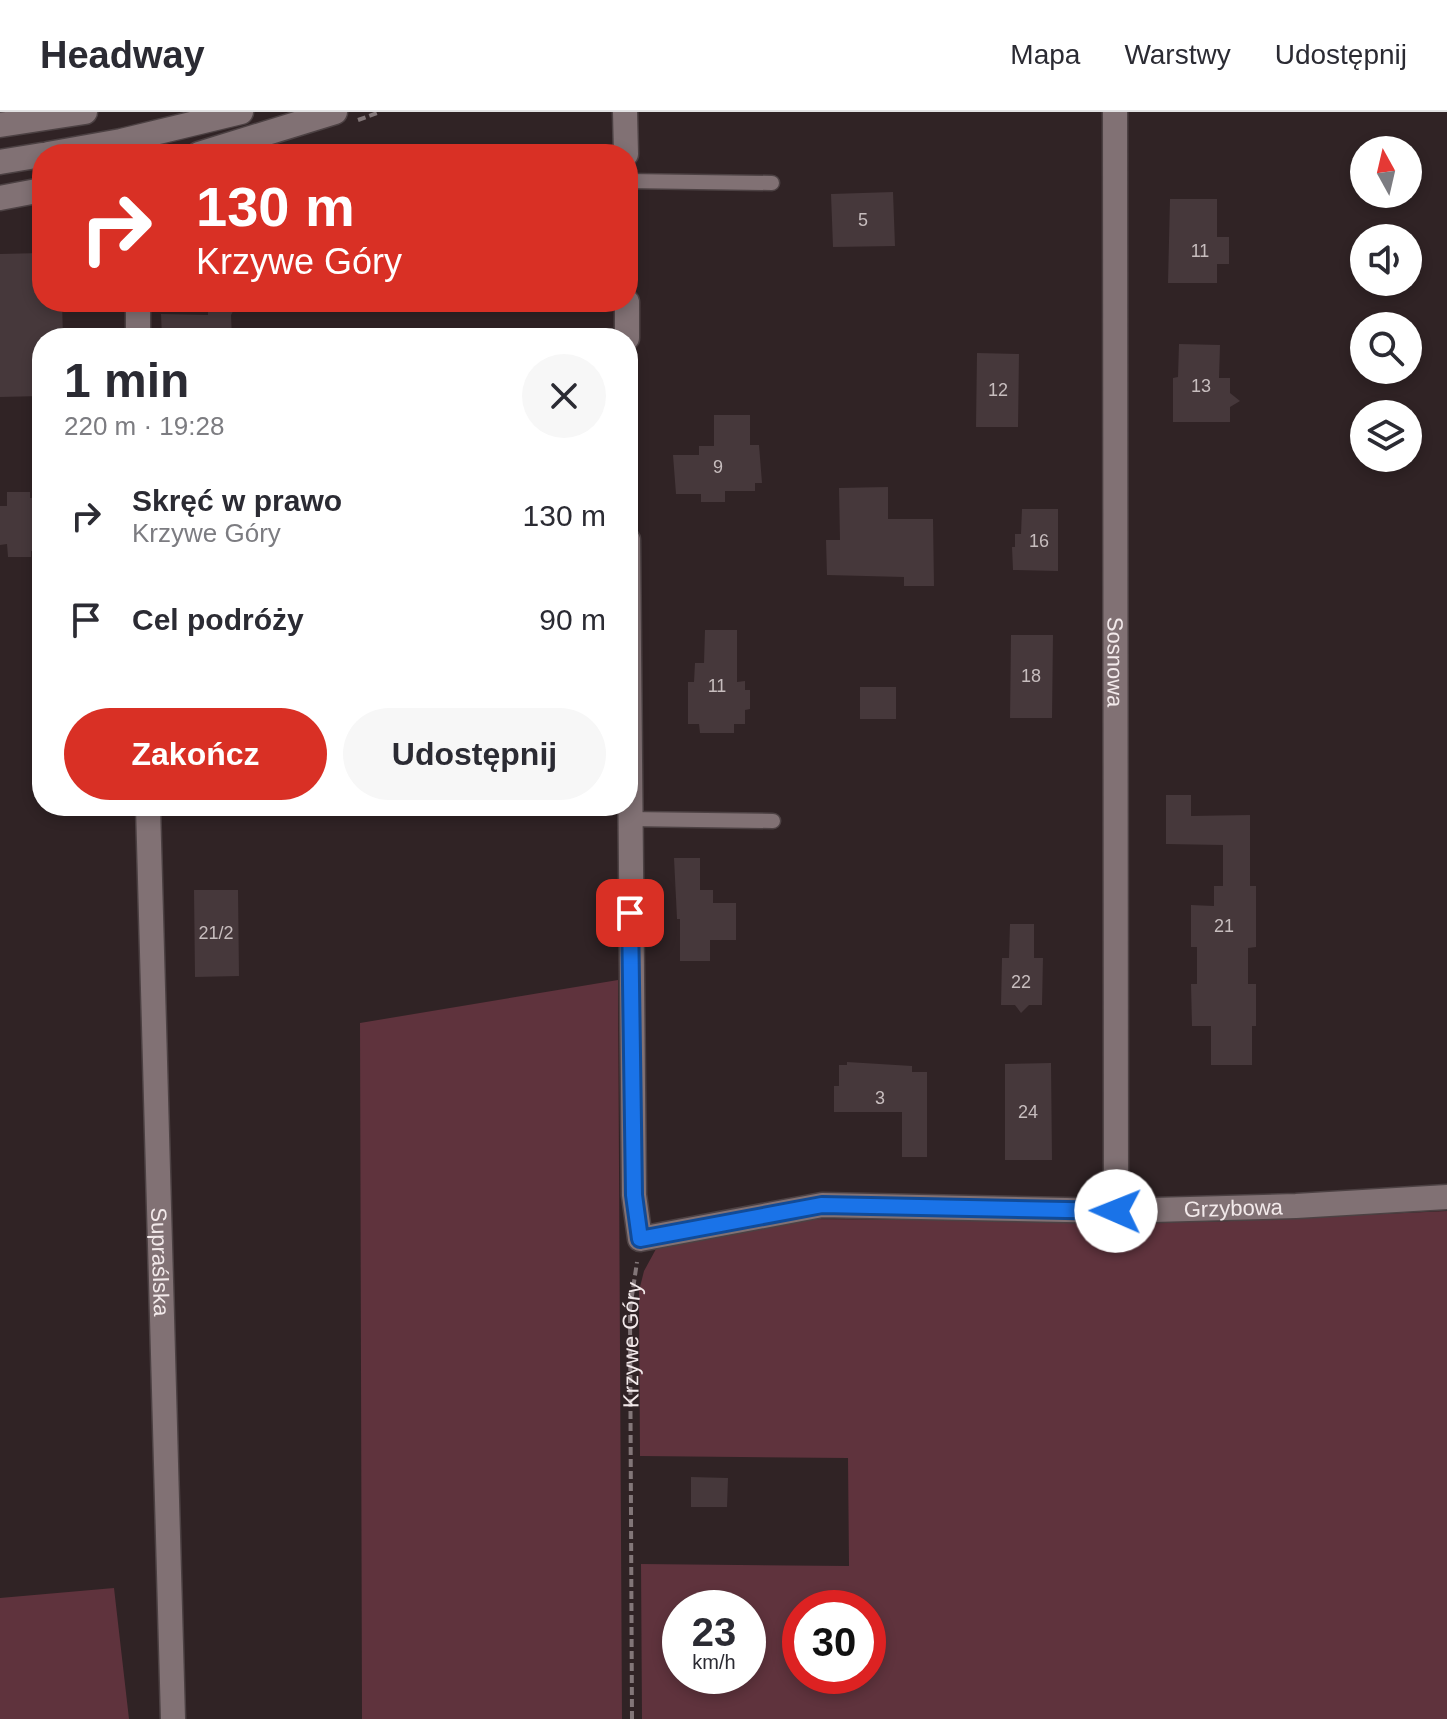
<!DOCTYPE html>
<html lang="pl">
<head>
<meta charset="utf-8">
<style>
  body { margin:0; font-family:Arial,sans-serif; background:#f7f7f7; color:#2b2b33; height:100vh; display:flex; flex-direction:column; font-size:30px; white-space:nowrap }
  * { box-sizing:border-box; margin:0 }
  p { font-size:26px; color:#7c7c81 }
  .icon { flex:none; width:44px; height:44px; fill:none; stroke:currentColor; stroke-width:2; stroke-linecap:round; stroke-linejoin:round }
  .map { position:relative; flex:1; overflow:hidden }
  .panel { position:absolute; left:32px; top:216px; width:606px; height:488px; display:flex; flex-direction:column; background:#fff; border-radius:32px; box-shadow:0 4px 12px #0003 }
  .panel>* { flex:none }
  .hud { position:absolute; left:32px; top:32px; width:606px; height:168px; border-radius:32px; box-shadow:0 4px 12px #0003; background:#d93025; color:#fff; overflow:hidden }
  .needle { width:52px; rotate:352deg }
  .tools { position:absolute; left:1350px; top:24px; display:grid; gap:16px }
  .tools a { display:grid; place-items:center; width:72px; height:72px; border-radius:50%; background:#fff; box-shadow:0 4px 12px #0003; font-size:40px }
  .speed { position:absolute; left:662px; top:1478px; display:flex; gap:16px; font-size:40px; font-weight:700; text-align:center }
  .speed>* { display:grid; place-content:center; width:104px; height:104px; border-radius:50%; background:#fff; box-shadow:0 4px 12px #0003; line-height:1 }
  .speed small { font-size:20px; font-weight:400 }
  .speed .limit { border:12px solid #d22; background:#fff; color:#111 }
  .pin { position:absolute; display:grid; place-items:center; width:68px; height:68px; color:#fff; margin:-34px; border-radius:16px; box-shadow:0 4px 12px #0006 }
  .me { position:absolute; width:88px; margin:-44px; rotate:271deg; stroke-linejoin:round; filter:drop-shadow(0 0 6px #0008) }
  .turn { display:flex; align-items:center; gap:28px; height:168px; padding:0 32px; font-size:36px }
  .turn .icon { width:104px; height:104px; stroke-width:2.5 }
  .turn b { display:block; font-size:56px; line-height:68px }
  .round { display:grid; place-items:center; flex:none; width:84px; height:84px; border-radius:42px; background:#f7f7f7 }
  .summary { display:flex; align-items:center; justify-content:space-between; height:136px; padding:0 32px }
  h1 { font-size:48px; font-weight:700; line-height:60px }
  .cta { display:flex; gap:16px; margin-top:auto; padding:16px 32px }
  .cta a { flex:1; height:92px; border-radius:48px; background:#d93025; color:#fff; font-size:32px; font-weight:700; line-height:92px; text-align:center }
  .cta a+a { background:#f7f7f7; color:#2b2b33 }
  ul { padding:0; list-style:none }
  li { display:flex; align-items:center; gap:24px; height:104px; padding:0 32px }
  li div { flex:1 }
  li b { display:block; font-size:30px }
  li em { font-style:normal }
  header { display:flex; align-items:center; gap:48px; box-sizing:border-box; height:112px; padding:0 40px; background:#fff; border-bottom:2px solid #e1e1e2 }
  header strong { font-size:38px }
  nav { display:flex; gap:44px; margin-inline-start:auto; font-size:28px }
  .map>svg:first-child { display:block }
</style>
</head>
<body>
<header>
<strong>Headway</strong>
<nav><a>Mapa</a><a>Warstwy</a><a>Udostępnij</a></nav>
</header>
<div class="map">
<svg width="1447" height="1607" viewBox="0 0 1447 1607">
  <rect width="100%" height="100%" fill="#302325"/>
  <path fill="#5f333d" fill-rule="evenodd" d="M618 868 622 1607H362L360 911Z
    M1447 1099V1607H642L641 1452 849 1454 848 1346 640 1344 639 1179 644 1159 656 1137 694 1123 794 1107 1210 1110ZM680 1496H748V1564H680ZM800 1496H868V1564H800Z
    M114 1476 129 1607H0V1486Z"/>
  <path fill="#46383b" d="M893 80 895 134 833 135 831 82Z
    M1170 87H1217V125H1229V152H1217V171H1168Z
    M42 141V190H62L63 226H42V284L0 285V142Z
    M208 190H238L231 203 232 226H162L161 202 208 203Z
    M1179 232 1220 233 1219 266H1230V281L1240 289 1230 295V310H1173V266L1178 265Z
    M977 241 1019 242 1018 315H976Z
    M714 303H750V333H759L762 371H755V379H725V390H701V382H676L673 343H699V334H714Z
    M888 375V407H933L934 474H904V465L827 463 826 428H840L839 376Z
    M7 380H30V386L42 385V439H31V445H8L7 432 0 433V394H7Z
    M1022 397H1058V459L1013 458 1012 435H1015V422H1021Z
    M705 518H737V570L745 569V578H750V597L745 598V612H734V621H700L699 612H688V570H694L695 551H704Z
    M1011 523H1053L1052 606H1010Z
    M860 575H896V607H860Z
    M1166 683H1191V704L1250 703V774H1256V835L1248 836V872H1256V914H1252V953H1211V914H1192L1191 872H1197V835H1191V793L1214 794V774H1223V733L1166 732Z
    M674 746H700V778H713V791H736V828H710V849H680V807H677Z
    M194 778H238L239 864 195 865Z
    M1010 812H1034V846H1043L1042 893H1029L1021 901 1015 893H1001L1002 846H1009Z
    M847 950 912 954V960H927V1045H902V1000H834V974H839V953H847Z
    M1051 951 1052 1048H1005V952Z
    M691 1365 728 1366 727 1395H691Z"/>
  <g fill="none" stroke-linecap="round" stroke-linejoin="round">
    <defs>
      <path id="lane" d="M628 69 772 71
        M629 707 773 709"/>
      <g id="street">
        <path d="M625 0 626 42"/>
        <path id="s2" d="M1115 0 1116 1099"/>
        <path d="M199 42 335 0"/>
        <path d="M0 86 42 78"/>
        <path d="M138 190V226"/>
        <path d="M627 190V226"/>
        <path id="s3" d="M628 428 634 1083 640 1127 822 1093 1116 1099 1296 1094 1447 1085"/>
        <path id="s4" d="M148 694 173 1607"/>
      </g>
      <path id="secondary" d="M0 13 85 0
        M48 42 121 29 241 0
        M0 50 42 43"/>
    </defs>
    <use href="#lane" stroke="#4c4143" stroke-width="17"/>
    <use href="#street" stroke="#4c4143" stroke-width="27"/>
    <use href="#secondary" stroke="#4c4143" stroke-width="27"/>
    <g stroke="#827678" stroke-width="4" stroke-dasharray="8 4" stroke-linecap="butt">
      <path d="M358 8 380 0"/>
      <path id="s1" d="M632 1607 630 1197 637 1150"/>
    </g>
    <use href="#lane" stroke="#817174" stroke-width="14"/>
    <use href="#street" stroke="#817174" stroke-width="24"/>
    <use href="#secondary" stroke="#817174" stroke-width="24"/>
  </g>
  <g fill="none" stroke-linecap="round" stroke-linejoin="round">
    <defs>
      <path id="route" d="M630 801 634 1083 640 1127 822 1093 1116 1099"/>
    </defs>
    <use href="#route" stroke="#114b97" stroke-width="20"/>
    <use href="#route" stroke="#1a73e8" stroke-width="14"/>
  </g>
  <g text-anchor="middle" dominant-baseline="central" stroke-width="8" stroke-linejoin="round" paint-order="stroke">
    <g font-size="18" fill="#c7bdbe">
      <text x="863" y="108">5</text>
      <text x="1200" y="139">11</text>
      <text x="1201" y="274">13</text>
      <text x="998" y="278">12</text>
      <text x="718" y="355">9</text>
      <text x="1039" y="429">16</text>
      <text x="1031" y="564">18</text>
      <text x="717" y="574">11</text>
      <text x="1224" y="814">21</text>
      <text x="216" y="821">21/2</text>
      <text x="1021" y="870">22</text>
      <text x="880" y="986">3</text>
      <text x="1028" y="1000">24</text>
    </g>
    <g font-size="22" fill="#f2e9ea" stroke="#140e0f">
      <text stroke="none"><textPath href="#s2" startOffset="550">Sosnowa</textPath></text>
      <text stroke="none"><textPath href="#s3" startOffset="1296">Grzybowa</textPath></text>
      <text stroke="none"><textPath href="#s4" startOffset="456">Supraślska</textPath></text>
      <text stroke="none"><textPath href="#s1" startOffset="374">Krzywe Góry</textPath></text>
    </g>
  </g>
</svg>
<div class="tools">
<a><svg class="needle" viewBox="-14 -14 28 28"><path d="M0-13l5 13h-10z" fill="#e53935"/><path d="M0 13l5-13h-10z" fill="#7c7c81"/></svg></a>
<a><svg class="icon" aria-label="sound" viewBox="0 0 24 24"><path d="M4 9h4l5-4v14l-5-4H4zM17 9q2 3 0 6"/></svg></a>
<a><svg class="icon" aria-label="search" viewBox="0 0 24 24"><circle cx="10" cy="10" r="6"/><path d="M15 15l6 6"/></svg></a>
<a><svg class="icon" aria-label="layers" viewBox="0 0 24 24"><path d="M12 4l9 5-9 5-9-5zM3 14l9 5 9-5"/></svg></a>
</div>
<div class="speed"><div>23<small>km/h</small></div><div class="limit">30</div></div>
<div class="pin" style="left:630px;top:801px;background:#d93025"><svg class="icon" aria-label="arrive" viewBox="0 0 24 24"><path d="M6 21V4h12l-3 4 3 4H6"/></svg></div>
<svg class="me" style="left:1116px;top:1099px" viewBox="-20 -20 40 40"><circle r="19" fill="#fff"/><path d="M0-13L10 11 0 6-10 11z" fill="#1a73e8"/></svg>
<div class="hud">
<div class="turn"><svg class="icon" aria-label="right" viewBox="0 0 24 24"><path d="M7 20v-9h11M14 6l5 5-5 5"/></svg><div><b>130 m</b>Krzywe Góry</div></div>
</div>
<section class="panel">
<div class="summary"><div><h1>1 min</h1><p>220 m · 19:28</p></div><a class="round"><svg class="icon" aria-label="close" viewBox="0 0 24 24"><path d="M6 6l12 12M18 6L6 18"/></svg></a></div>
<ul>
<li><svg class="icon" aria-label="right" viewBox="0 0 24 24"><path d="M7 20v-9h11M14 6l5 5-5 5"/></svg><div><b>Skręć w prawo</b><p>Krzywe Góry</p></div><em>130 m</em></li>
<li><svg class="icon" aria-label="arrive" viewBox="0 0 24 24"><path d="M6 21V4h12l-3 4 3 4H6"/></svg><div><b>Cel podróży</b></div><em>90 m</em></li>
</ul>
<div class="cta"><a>Zakończ</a><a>Udostępnij</a></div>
</section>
</div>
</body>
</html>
